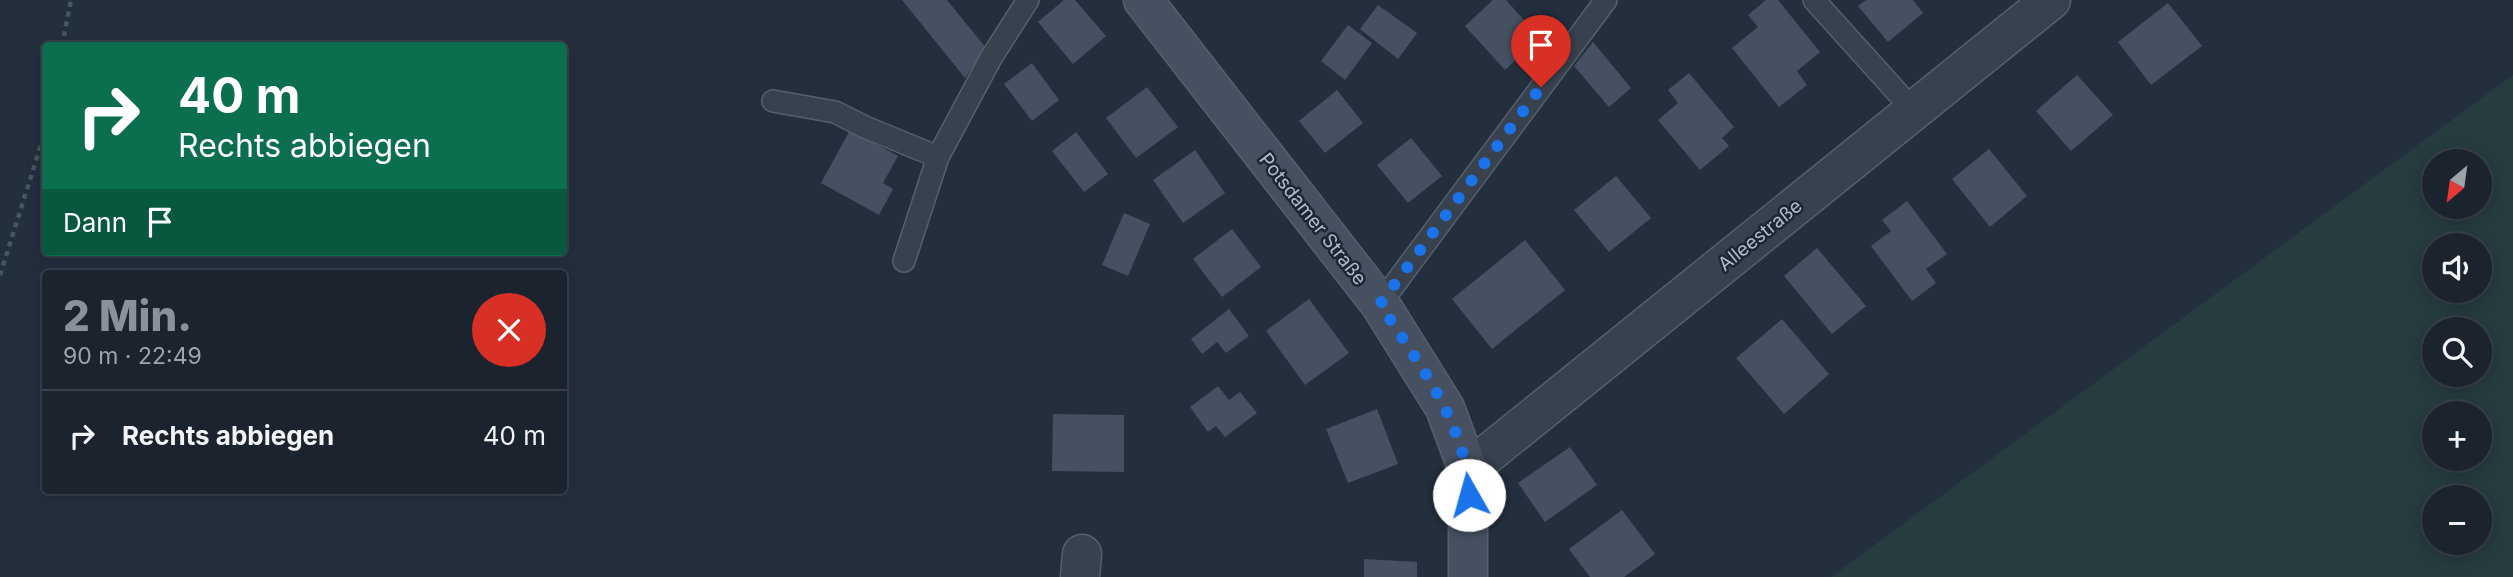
<!DOCTYPE html>
<html lang="de">
<head>
<meta charset="utf-8">
<style>
  body { margin:0; font-family:Inter,sans-serif; background:#282f3a; color:#f1f3f6; height:100vh; display:flex; flex-direction:column; font-size:26px; white-space:nowrap }
  * { box-sizing:border-box; margin:0 }
  p { font-size:23px; color:#a0a4aa }
  .icon { flex:none; width:38px; height:38px; fill:none; stroke:currentColor; stroke-width:2; stroke-linecap:round; stroke-linejoin:round }
  .map { position:relative; flex:1; overflow:hidden }
  .panel { position:absolute; left:42px; top:270px; width:525px; height:224px; display:flex; flex-direction:column; background:#1b232e; border-radius:7px; box-shadow:0 4px 18px #0003,0 0 0 2px #39404a }
  .panel>* { flex:none }
  .hud { position:absolute; left:42px; top:42px; width:525px; height:214px; border-radius:7px; box-shadow:0 4px 18px #0003,0 0 0 2px #39404a; background:#0b6e4f; color:#fff; overflow:hidden }
  .needle { width:46px; rotate:209deg }
  .controls { position:absolute; left:2422px; top:149px; display:grid; gap:14px }
  .controls a { display:grid; place-items:center; width:70px; height:70px; border-radius:50%; background:#1b232e; box-shadow:0 4px 18px #0003,0 0 0 2px #39404a; font-size:35px }
  .pin { position:absolute; display:grid; place-items:center; width:60px; height:60px; color:#fff; margin:-72px -30px; border-radius:50% 50% 50% 0; rotate:-45deg; box-shadow:0 0 7px #0007 }
  .pin .icon { rotate:45deg }
  .me { position:absolute; width:77px; margin:-38px; rotate:353deg; stroke-linejoin:round; filter:drop-shadow(0 0 5px #0008) }
  .turn { display:flex; align-items:center; gap:24px; height:147px; padding:0 21px; font-size:32px }
  .turn .icon { width:91px; height:91px; stroke-width:2.5 }
  .turn b { display:block; font-size:49px; line-height:60px }
  .then { display:flex; align-items:center; height:66px; padding:0 21px; background:#0003; gap:14px; font-size:26px }
  .round { display:grid; place-items:center; flex:none; width:74px; height:74px; border-radius:37px; background:#282f3a }
  .summary { display:flex; align-items:center; justify-content:space-between; height:119px; padding:0 21px }
  h1 { font-size:42px; font-weight:800; line-height:52px; color:#8c9099 }
  ul { padding:0; list-style:none }
  li { display:flex; align-items:center; gap:21px; height:91px; padding:0 21px; border-top:2px solid #39404a }
  li div { flex:1 }
  li b { display:block; font-size:26px }
  li em { font-style:normal }
  .map>svg:first-child { display:block }
</style>
</head>
<body>
<div class="map">
<svg width="2513" height="577" viewBox="0 0 2513 577">
  <rect width="100%" height="100%" fill="#242f3e"/>
  <path fill="#263c3f" fill-rule="evenodd" d="M2513 75V577H1831ZM2434 161H2480V206H2434ZM2434 245H2480V290H2434ZM2434 329H2480V374H2434ZM2434 413H2480V458H2434ZM2434 497H2480V542H2434Z"/>
  <path fill="#455162" d="M902 0H947L986 48 965 78Z
    M1064 0H1075L1106 36 1073 64 1038 22Z
    M1493 0H1506L1540 38 1505 70 1465 26Z
    M1766 0H1778L1820 52 1797 71 1807 85 1779 107 1732 48 1758 27 1748 15Z
    M1866 0H1913L1923 13 1888 42 1858 6Z
    M2168 3 2202 46 2151 85 2118 42Z
    M1378 5 1417 33 1398 59 1360 29Z
    M1348 25 1372 43 1345 80 1321 61Z
    M1593 42 1631 88 1609 107 1574 66Z
    M1032 63 1059 100 1032 121 1004 84Z
    M1689 73 1734 127 1722 138 1729 146 1700 170 1658 120 1678 103 1668 90Z
    M2077 75 2113 115 2071 151 2036 111Z
    M1147 87 1178 127 1136 158 1106 118Z
    M1337 90 1363 123 1325 153 1299 121Z
    M850 130 898 156 883 183 893 189 879 215 821 183Z
    M1076 132 1108 174 1084 192 1052 151Z
    M1411 138 1442 176 1408 203 1377 165Z
    M1989 149 2027 196 1990 227 1952 179Z
    M1195 150 1225 193 1183 223 1153 180Z
    M1616 176 1651 218 1609 252 1574 210Z
    M1907 201 1947 254 1926 269 1936 283 1912 301 1871 246 1891 231 1882 220Z
    M1124 213 1150 224 1128 276 1102 265Z
    M1232 229 1261 267 1222 297 1193 259Z
    M1525 240 1565 290 1492 349 1452 299Z
    M1817 248 1866 306 1832 334 1784 276Z
    M1309 299 1349 353 1305 385 1266 331Z
    M1229 309 1249 336 1226 353 1217 342 1202 354 1191 339Z
    M1782 319 1829 374 1784 414 1736 358Z
    M1218 386 1229 400 1240 392 1257 413 1225 437 1216 426 1208 432 1190 407Z
    M1377 409 1398 464 1348 483 1326 429Z
    M1053 414 1124 415V472L1052 471Z
    M1570 447 1597 485 1545 522 1518 483Z
    M1622 510 1655 554 1624 577H1590L1569 549Z
    M1364 559 1417 562V577H1364Z"/>
  <g fill="none" stroke-linecap="round" stroke-linejoin="round">
    <defs>
      <path id="lane" d="M1814 0 1914 111
        M773 101 835 112 865 127 938 157
        M904 261 938 157 991 58 1028 0
        M1380 304 1606 0"/>
      <path id="street" d="M1468 470 2051 0
        M1080 577 1082 554"/>
      <path id="secondary" d="M1143 0 1380 304 1445 408 1468 470V577"/>
    </defs>
    <use href="#lane" stroke="#565f6c" stroke-width="24"/>
    <use href="#street" stroke="#565f6c" stroke-width="41"/>
    <use href="#secondary" stroke="#565f6c" stroke-width="41"/>
    <path stroke="#44595c" stroke-width="4.5" stroke-dasharray="5 5" stroke-linecap="butt" d="M62 46 71 0
      M0 275 46 129"/>
    <use href="#lane" stroke="#38414e" stroke-width="21"/>
    <use href="#street" stroke="#38414e" stroke-width="38"/>
    <use href="#secondary" stroke="#465061" stroke-width="38"/>
  </g>
  <g fill="none" stroke-linecap="round" stroke-linejoin="round">
    <path stroke="#1a73e8" stroke-width="12" stroke-dasharray="0 21.6" d="M1469 495C1467 424 1417 362 1380 304L1541 87"/>
  </g>
  <g text-anchor="middle" dominant-baseline="central" stroke-width="5" stroke-linejoin="round" paint-order="stroke">
    <g font-size="19" fill="#b4bcc9" stroke="#1d2633">
      <text transform="translate(1313 219) rotate(52)">Potsdamer Straße</text>
      <text transform="translate(1760 235) rotate(-39)">Alleestraße</text>
    </g>
  </g>
</svg>
<div class="controls">
<a><svg class="needle" viewBox="-14 -14 28 28"><path d="M0-13l5 13h-10z" fill="#e53935"/><path d="M0 13l5-13h-10z" fill="#a0a4aa"/></svg></a>
<a><svg class="icon" aria-label="sound" viewBox="0 0 24 24"><path d="M4 9h4l5-4v14l-5-4H4zM17 9q2 3 0 6"/></svg></a>
<a><svg class="icon" aria-label="search" viewBox="0 0 24 24"><circle cx="10" cy="10" r="6"/><path d="M15 15l6 6"/></svg></a>
<a>+</a>
<a>−</a>
</div>
<div class="pin" style="left:1541px;top:87px;background:#d93025"><svg class="icon" aria-label="arrive" viewBox="0 0 24 24"><path d="M6 21V4h12l-3 4 3 4H6"/></svg></div>
<svg class="me" style="left:1469px;top:495px" viewBox="-20 -20 40 40"><circle r="19" fill="#fff"/><path d="M0-13L10 11 0 6-10 11z" fill="#1a73e8"/></svg>
<div class="hud">
<div class="turn"><svg class="icon" aria-label="right" viewBox="0 0 24 24"><path d="M7 20v-9h11M14 6l5 5-5 5"/></svg><div><b>40 m</b>Rechts abbiegen</div></div>
<div class="then">Dann<svg class="icon" aria-label="arrive" viewBox="0 0 24 24"><path d="M6 21V4h12l-3 4 3 4H6"/></svg></div>
</div>
<section class="panel">
<div class="summary"><div><h1>2 Min.</h1><p>90 m · 22:49</p></div><a class="round" style="background:#d93025;color:#fff"><svg class="icon" aria-label="close" viewBox="0 0 24 24"><path d="M6 6l12 12M18 6L6 18"/></svg></a></div>
<ul>
<li><svg class="icon" aria-label="right" viewBox="0 0 24 24"><path d="M7 20v-9h11M14 6l5 5-5 5"/></svg><div><b>Rechts abbiegen</b></div><em>40 m</em></li>
</ul>
</section>
</div>
</body>
</html>
